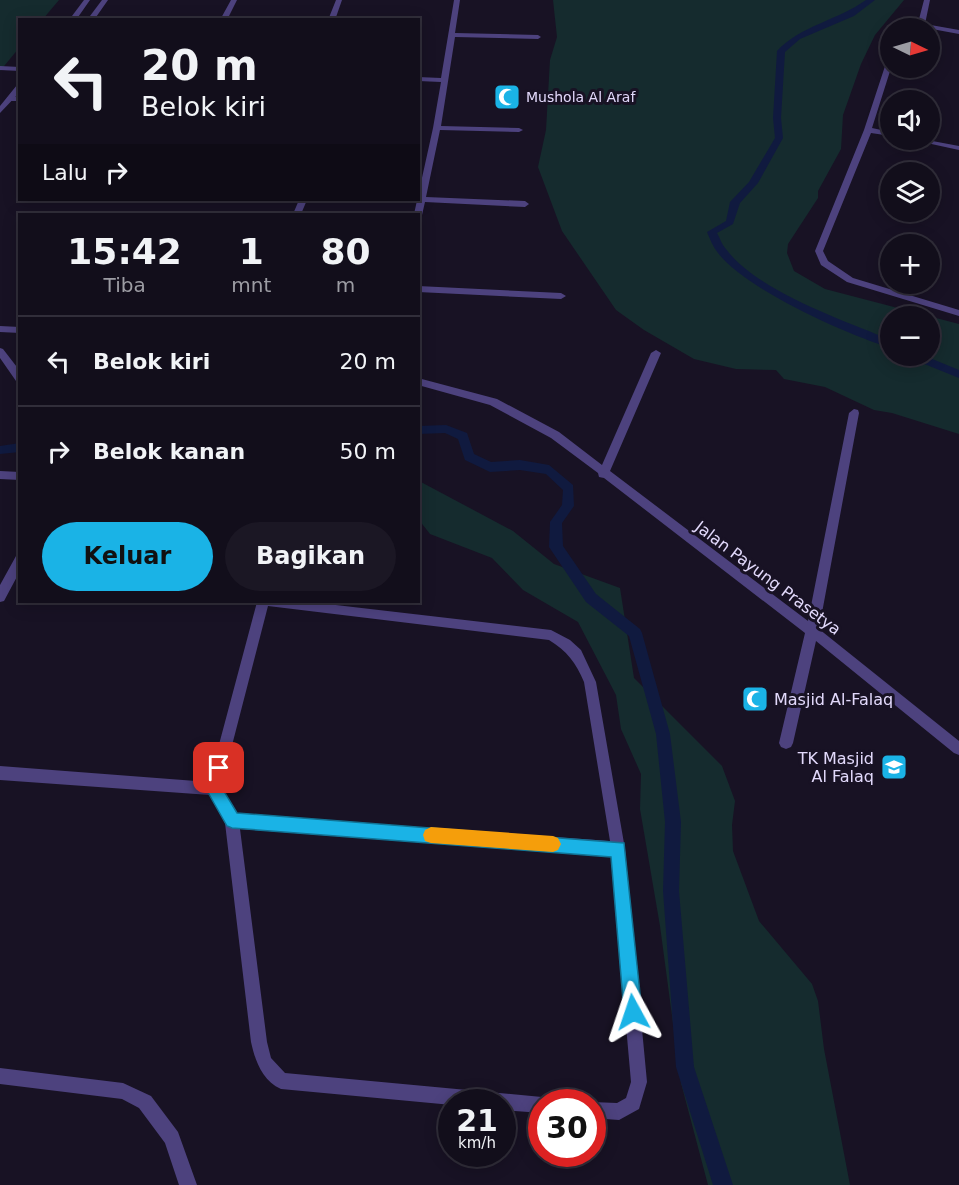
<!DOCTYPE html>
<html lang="id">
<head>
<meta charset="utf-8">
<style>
  body { margin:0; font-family:"DejaVu Sans",sans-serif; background:#1b1724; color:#f1f3f6; height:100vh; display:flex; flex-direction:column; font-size:22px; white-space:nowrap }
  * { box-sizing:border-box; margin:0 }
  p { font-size:20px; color:#9c9ca3 }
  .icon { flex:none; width:33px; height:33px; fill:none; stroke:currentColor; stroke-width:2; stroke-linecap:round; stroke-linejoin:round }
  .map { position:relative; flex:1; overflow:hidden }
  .details { position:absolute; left:18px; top:213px; width:402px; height:390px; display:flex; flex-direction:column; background:#120e1b; border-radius:0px; box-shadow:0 3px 15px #0003,0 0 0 2px #312e3a }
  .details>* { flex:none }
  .hud { position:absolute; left:18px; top:18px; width:402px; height:183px; border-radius:0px; box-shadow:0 3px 15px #0003,0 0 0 2px #312e3a; background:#120e1b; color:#f1f3f6; overflow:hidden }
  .needle { width:39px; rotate:95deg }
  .controls { position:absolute; left:880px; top:18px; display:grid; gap:12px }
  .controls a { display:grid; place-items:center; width:60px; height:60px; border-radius:50%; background:#120e1b; box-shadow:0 3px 15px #0003,0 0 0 2px #312e3a; font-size:30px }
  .speed { position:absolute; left:438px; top:1089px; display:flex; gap:12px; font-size:30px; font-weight:700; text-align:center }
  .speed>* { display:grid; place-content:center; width:78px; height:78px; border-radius:50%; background:#120e1b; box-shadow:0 3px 15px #0003,0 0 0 2px #312e3a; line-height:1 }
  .speed small { font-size:15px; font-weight:400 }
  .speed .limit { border:9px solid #d22; background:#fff; color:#111 }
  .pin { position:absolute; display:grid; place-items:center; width:51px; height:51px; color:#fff; margin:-26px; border-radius:12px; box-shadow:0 3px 9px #0006 }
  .me { position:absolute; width:66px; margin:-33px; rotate:355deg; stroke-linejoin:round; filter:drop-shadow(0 0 4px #0008) }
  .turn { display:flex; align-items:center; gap:21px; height:126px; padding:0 24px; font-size:27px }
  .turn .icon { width:78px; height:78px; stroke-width:2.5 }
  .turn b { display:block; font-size:42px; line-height:51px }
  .then { display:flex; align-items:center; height:57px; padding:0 24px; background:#0003; gap:12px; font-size:22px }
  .eta { display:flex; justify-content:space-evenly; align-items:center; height:102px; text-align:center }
  .eta b { font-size:36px; font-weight:700; line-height:42px }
  .cta { display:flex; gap:12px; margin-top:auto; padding:12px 24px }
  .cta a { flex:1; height:69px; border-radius:36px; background:#1ab3e6; color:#111; font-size:24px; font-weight:700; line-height:69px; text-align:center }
  .cta a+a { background:#1b1724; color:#f1f3f6 }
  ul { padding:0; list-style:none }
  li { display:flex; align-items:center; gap:18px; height:90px; padding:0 24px; border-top:2px solid #312e3a }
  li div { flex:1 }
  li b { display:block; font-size:22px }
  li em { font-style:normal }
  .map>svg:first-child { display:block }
</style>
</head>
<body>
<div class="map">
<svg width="959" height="1185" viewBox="0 0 959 1185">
  <rect width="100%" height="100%" fill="#181224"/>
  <path fill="#152b2e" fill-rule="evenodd" d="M0 0H59L43 19 20 20 19 48 0 71Z
    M553 0H904L875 35 861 64 843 115 841 149 818 191V198L788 244 787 253 794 271 825 289 959 324V434L892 413 874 410 825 387 784 379 776 370 736 369 694 359 644 330 616 310 562 231 538 167 546 130 550 60 557 37ZM891 316H930V356H891Z
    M419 481 513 531 554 564 620 588 634 678 722 766 735 801 732 825 733 851 759 921 812 984 818 1001 824 1049 850 1185H708L681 1083 660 926 640 809 641 774 621 729 616 695 578 622 523 590 492 558 430 534 419 520Z"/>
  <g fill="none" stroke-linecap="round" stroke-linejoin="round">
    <path fill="#101a3f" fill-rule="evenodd" d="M866 0H875L854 16 800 39 785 52 781 118 783 138 758 183 740 203 733 224 717 233C720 238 722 245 726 249 757 291 843 320 891 340V348C845 334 747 290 718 253 713 247 710 239 707 232L726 221 730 202 749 182 775 138 773 118 777 51C800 26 838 20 866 0Z
      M910 356H925L959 370V378L912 359Z
      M446 425 467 433 474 454 491 462 520 460 549 465 573 485 574 506 562 523 563 546 596 594 640 629 642 633 670 734 681 822 679 891 694 1067 733 1185H713L676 1067 663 891 665 822 656 734 629 636 586 602 549 547 550 522 562 505 563 490 546 474 520 470 490 472 465 460 458 439 445 433 418 434V426Z
      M20 443V452L0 454V446Z"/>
    <path fill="#4d427e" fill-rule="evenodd" d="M7 97H20V101H7Z
      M299 200H307L301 214H293Z"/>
    <path fill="#4d427e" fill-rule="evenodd" d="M84 0H90L76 20H69Z
      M102 0H108L94 20H87Z
      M231 0H237L227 20H220Z
      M336 0H342L335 20H328Z
      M454 0H460L455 33 538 35 541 37 538 39 455 37 441 126 519 128 523 130 519 132 440 130 426 197 525 201 529 204 525 207 425 202 422 215 418 217V214H414L433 128 441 82 418 81V77L441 78Z
      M924 0H930L925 24 959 30V34L921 27 900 28 901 27 918 23Z
      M891 55V68L872 128 891 132V136L871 133 823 251 828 261 853 278 959 310V316L847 282 821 265 815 251 864 130 888 57Z
      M0 66 20 67V71L0 70Z
      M17 85H20V92L0 113V106Z
      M913 140H927L959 146V150Z
      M418 286 561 293 566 296 561 299 418 292Z
      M0 326 20 327V333L0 332Z
      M0 348 3 349 20 371V382L16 381 0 358Z
      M656 350 661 353 610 471 808 621 849 413 854 409 858 410 859 413 819 629 959 741V755L954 753 816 641 793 743 791 747 786 749 781 747 779 743 805 633 604 478 599 477 598 473 551 438 490 405 418 385V378L497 399 559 432 602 465 651 353Z
      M0 471 20 472V480L0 479Z
      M20 554V571L4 601 0 602V585L16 556Z
      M257 602H310L551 630 570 640 581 650 596 682 625 849 647 1082 639 1109 619 1120 592 1118V1102H590H592L617 1103 626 1098 631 1082 611 856 240 829 267 1042 271 1058 285 1073 542 1097 548 1099 549 1102H542V1113L502 1110V1102H452V1105L281 1089C262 1081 255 1060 251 1042L225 823 210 795 0 780V766L209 782ZM268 606 549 640C567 651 576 663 584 682L610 841 236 814 221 788Z
      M0 1068 123 1083 151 1096 178 1132 197 1185H179L165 1143 139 1108 122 1099 0 1084Z"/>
  </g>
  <path fill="#1ab3e6" stroke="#117496" stroke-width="1.5" d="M219 761 225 763 227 768 222 788 237 813 624 843 642 1012 639 1018 633 1021 626 1018 624 1012 611 857 232 828 227 826 206 789 214 763Z"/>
  <path fill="#f59e0b" d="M431 827 553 836 558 838 561 844 558 850 553 852 431 843 425 841 423 835 425 830Z"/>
  <defs>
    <symbol id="mosque-square" viewBox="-11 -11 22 22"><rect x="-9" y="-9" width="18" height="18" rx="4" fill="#1ab3e6" stroke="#181224"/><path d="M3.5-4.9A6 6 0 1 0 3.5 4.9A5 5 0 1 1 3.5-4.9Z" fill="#fff"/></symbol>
    <symbol id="school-square" viewBox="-11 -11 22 22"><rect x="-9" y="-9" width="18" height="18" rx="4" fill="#1ab3e6" stroke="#181224"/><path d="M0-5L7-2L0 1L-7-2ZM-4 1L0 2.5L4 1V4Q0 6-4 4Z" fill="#fff"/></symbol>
  </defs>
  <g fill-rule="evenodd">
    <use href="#mosque-square" x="492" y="82" width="30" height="30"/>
    <use href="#mosque-square" x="740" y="684" width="30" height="30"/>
    <use href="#school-square" x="879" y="752" width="30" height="30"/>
  </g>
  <g text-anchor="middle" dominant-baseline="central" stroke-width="6" stroke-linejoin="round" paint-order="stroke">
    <g font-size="14" fill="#e2d9fb" stroke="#181224" text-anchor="start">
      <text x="526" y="97">Mushola Al Araf</text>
    </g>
    <g font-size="16" fill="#e2d9fb" stroke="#181224">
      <text transform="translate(768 578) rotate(37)">Jalan Payung Prasetya</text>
    </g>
    <g font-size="16" fill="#e2d9fb" stroke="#181224" text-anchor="start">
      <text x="774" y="699">Masjid Al-Falaq</text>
      <text x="874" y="758" text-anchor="end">TK Masjid<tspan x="874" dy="18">Al Falaq</tspan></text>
    </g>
  </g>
</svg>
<div class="controls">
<a><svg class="needle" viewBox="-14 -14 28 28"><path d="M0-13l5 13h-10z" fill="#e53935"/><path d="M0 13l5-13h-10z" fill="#9c9ca3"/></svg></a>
<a><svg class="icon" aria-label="sound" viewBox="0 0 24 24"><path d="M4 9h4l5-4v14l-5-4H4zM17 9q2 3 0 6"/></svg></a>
<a><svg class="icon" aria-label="layers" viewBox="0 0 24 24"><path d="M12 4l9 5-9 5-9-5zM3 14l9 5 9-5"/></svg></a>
<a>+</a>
<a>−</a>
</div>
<div class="speed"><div>21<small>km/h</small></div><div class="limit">30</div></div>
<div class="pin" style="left:219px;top:768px;background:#d93025"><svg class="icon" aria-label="arrive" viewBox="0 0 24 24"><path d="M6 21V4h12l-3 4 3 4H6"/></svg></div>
<svg class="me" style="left:633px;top:1012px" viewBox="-20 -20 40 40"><path d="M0-17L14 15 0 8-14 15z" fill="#1ab3e6" stroke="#fff" stroke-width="4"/></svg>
<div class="hud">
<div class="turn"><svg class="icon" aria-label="left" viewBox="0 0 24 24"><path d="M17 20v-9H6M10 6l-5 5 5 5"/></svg><div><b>20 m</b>Belok kiri</div></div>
<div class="then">Lalu<svg class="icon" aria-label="right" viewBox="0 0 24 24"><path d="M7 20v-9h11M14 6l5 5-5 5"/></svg></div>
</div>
<section class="details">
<div class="eta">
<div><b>15:42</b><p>Tiba</p></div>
<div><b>1</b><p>mnt</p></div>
<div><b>80</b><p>m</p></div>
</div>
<ul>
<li><svg class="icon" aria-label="left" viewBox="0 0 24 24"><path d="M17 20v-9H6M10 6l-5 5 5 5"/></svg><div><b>Belok kiri</b></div><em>20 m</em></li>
<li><svg class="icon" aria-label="right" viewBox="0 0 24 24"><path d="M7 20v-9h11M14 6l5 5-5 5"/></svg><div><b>Belok kanan</b></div><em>50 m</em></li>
</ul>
<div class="cta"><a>Keluar</a><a>Bagikan</a></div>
</section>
</div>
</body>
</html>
